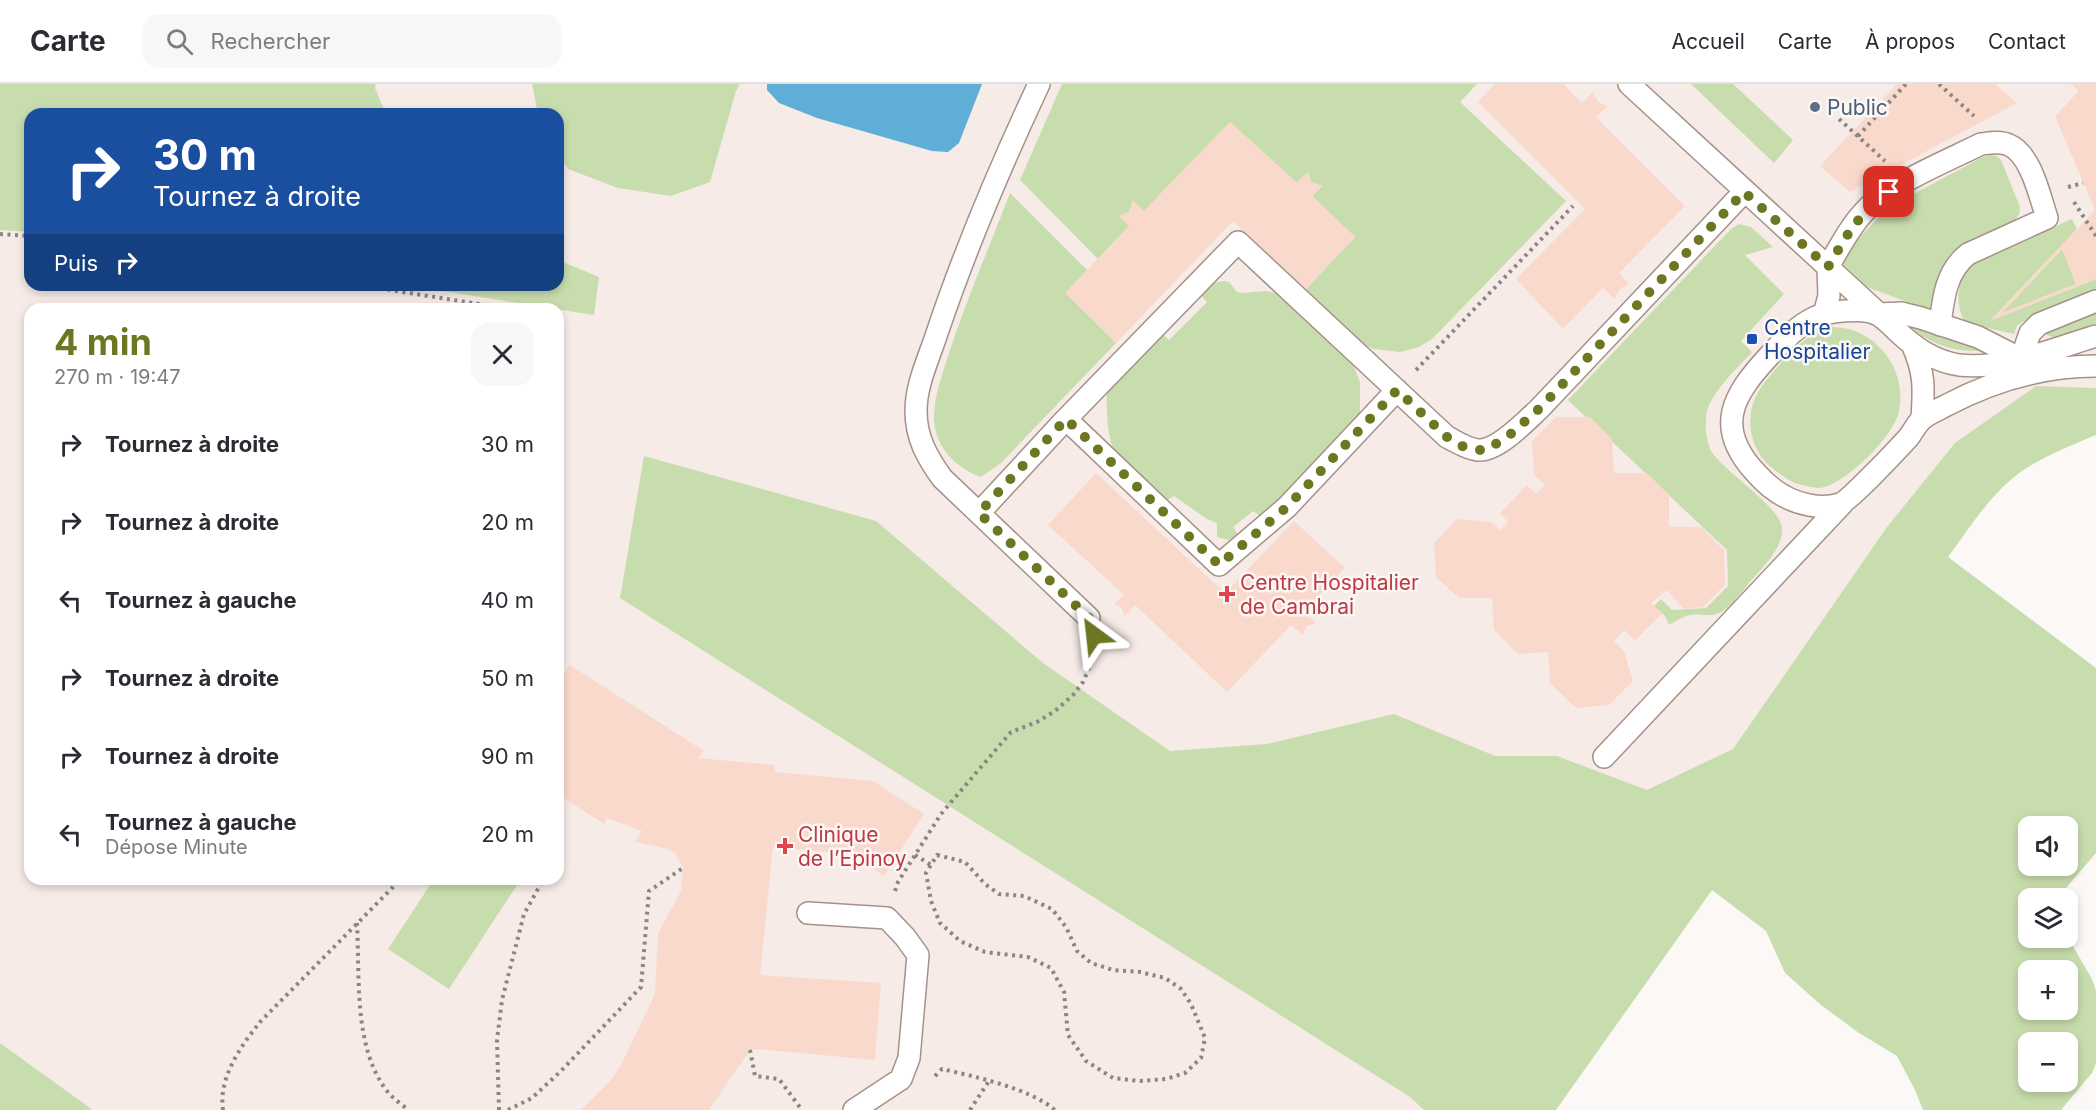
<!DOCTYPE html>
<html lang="fr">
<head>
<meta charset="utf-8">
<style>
  body { margin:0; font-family:Inter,sans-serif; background:#f7f7f7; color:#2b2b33; height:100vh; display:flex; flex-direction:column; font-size:22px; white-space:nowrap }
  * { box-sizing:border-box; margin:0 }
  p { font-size:20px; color:#7c7c81 }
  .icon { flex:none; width:33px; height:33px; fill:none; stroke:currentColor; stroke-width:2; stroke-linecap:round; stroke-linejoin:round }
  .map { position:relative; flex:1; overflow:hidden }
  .drawer { position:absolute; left:24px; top:219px; width:540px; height:582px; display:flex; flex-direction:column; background:#fff; border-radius:18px; box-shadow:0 3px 9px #0003 }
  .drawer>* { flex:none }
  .hud { position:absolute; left:24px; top:24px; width:540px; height:183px; border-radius:18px; box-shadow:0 3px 9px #0003; background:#1a4fa0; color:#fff; overflow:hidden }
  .controls { position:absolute; left:2018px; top:732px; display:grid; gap:12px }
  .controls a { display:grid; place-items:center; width:60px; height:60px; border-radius:12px; background:#fff; box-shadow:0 3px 9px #0003; font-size:30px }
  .pin { position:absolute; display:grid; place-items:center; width:51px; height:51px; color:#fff; margin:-26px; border-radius:12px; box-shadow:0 3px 9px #0006 }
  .me { position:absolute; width:66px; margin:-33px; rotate:330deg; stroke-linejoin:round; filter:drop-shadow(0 0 4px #0008) }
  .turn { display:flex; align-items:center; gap:21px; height:126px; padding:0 30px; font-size:27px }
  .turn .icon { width:78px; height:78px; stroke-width:2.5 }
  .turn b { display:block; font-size:42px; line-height:51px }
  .then { display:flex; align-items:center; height:57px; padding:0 30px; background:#0003; gap:12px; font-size:22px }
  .round { display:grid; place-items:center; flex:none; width:63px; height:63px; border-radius:18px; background:#f7f7f7 }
  .headline { display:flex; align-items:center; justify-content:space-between; height:102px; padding:0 30px }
  h1 { font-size:36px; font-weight:700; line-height:45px; color:#6d7620 }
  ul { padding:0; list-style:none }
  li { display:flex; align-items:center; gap:18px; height:78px; padding:0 30px }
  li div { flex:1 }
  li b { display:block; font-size:22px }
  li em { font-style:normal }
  header { display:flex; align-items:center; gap:36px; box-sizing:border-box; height:84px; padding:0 30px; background:#fff; border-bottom:2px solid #e1e1e2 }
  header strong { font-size:28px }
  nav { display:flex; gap:33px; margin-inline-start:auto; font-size:21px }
  .search { width:420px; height:54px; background:#f7f7f7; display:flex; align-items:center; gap:15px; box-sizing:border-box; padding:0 21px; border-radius:18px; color:#7c7c81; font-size:22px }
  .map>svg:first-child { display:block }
</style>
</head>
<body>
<header>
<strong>Carte</strong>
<div class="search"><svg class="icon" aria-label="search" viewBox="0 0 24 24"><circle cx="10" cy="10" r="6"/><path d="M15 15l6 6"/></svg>Rechercher</div>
<nav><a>Accueil</a><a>Carte</a><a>À propos</a><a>Contact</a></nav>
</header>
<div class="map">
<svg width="2096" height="1026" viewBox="0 0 2096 1026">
  <rect width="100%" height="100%" fill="#fcf8f6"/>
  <path fill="#f6ebe6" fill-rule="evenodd" d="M0 0H2096V304L2036 303 1887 443 1733 665 1477 1026H92L0 959ZM30 30H558V201H30ZM30 225H558V795H30Z"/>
  <path fill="#c8ddad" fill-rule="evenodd" d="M0 0H376L375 4 386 30H30V148L0 146Z
    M532 0H740L736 7 710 98 671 112 618 104 568 85 558 70V30H538Z
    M1062 0H1477L1460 18 1566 117 1432 255 1419 263 1400 268 1374 265 1360 259 1306 205 1355 153 1312 112 1322 102 1311 98 1308 88 1297 99 1230 38 1144 127 1133 117 1129 128 1120 132 1129 142 1098 175 1020 96Z
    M1691 0H1733L1793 56 1774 79Z
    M1991 71 1997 72 2001 76 2020 123 2019 131 2014 137C1993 147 1962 155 1948 173 1937 188 1934 210 1929 226L1867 203 1838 175 1889 123 1983 73Z
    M1010 109 1087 186 1066 209 1116 259 1001 379 981 393C958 385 936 365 934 337 933 316 941 295 947 275 965 219 989 164 1010 109Z
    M2072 135 2077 145 1991 236 2096 195V209L2022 238 2017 242 2014 250 1965 239C1954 218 1957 197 1973 179Z
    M1739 140 1751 143 1773 163 1745 171 1784 210 1741 257 1752 268C1737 285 1706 312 1706 335 1705 345 1707 358 1711 367 1723 387 1780 422 1782 444 1783 462 1767 479 1756 491 1745 502 1735 520 1721 528 1711 534 1701 529 1690 531 1682 533 1676 537 1669 541L1665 532 1654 522 1661 515 1672 526 1706 524 1728 502 1727 466 1568 316 1731 145Z
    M2062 165 2076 200 2002 229Z
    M558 176 599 193 594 231 404 201H558Z
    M1224 197 1229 198 1237 208 1242 209 1266 207 1281 210 1351 275 1360 298V330L1263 434 1253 427 1233 443 1239 452 1228 456 1217 453V439L1207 435 1174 412 1166 417C1152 405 1127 385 1117 372 1107 359 1106 324 1107 307L1160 247 1169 256 1207 218 1198 208 1213 199Z
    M2096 227V239L2056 255 2043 249Z
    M1904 239 1984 267C1950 268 1931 260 1904 239Z
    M1831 243C1876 242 1910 288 1898 331 1891 354 1845 401 1820 404 1815 404 1807 402 1802 401 1791 399 1780 390 1771 383 1748 364 1744 329 1760 305 1766 296 1773 288 1780 280 1789 269 1801 257 1814 250 1819 247 1826 245 1831 243Z
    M2036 302 2096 304V351C2072 361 2047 371 2025 385 1992 407 1971 442 1948 473L2096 584V769L2061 810 2060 814H2028V854L2067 852 2092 895 2096 907V979L2092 989 2061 1026H1923L1915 1006 1897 972 1859 949 1821 921 1785 889 1766 847 1712 806 1556 1026H1424L1410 1013 620 514 644 372 876 437 1043 579 1170 667 1267 660 1394 630 1495 672H1557L1647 706 1733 665 1887 443 1955 359ZM2028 742H2067V782H2028ZM2028 886H2067V926H2028ZM2028 958H2067V998H2028Z
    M434 795H521L449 905 388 865Z
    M0 959 86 1021 92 1026H0Z"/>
  <path fill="#5eaed8" d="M767 0H982L959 59 948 68 932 67 817 34 779 19 767 6Z"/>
  <path fill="#fad9cd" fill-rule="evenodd" d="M1495 0H1563L1582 19 1593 8 1598 18 1608 22 1596 33 1685 122 1619 189 1629 200 1621 204 1614 215 1603 204 1563 245 1516 195 1585 125 1478 18Z
    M1897 0H1995L2017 19 1850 108 1820 82Z
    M2071 0H2096V195L1990 237 2095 126 2055 32 2079 7ZM2062 165 2076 200 2002 229Z
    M1230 38 1297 99 1308 88 1311 98 1322 102 1312 112 1355 153 1306 205 1233 137 1116 259 1065 209 1129 142 1119 132 1129 128 1133 117 1144 127Z
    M1556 333H1590L1612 355 1614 389H1647L1669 411V443H1701L1724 466 1725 501 1703 523 1684 525 1667 506 1651 519 1662 530 1635 556 1624 546 1614 557 1624 567 1633 597 1609 621 1576 624 1550 599 1548 568 1518 570 1494 546 1492 514H1459L1436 493 1434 459 1457 435 1491 438 1501 446 1508 438 1500 429 1527 401 1536 410 1545 401 1534 390 1532 357Z
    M1096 389 1225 509 1294 437 1345 484 1304 527 1316 539 1307 542 1303 551 1291 541 1227 608 1135 521 1125 532 1121 523 1114 520 1124 511 1048 441Z
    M570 581 704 667 698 674 775 681V688L873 697 924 730 884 792 851 770 773 763 760 891 881 899 875 976 756 965 750 966 709 1026H581L612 995 620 983 655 910 658 849 681 807 683 784 675 769 664 764 635 758 642 747 607 734 604 740 558 710V598Z
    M2037 782H2057L2048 791Z"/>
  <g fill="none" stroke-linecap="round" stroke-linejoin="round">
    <defs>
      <path id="lane" d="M1039 0C1001 81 966 163 937 249 929 274 916 300 916 327 916 354 927 373 942 394L1089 534
        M1629 0 1879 230 1901 229 1921 234 1978 253 2021 275
        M1828 183C1839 164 1849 144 1864 128 1889 100 1947 77 1981 60 1990 59 2000 57 2009 61 2031 70 2040 113 2047 134L1968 170C1946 187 1943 215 1940 241
        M1824 230 1829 212 1828 183
        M2096 252C2053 265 2005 286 1959 281 1934 277 1915 264 1897 247 1892 242 1886 236 1880 232 1866 222 1824 227 1810 236 1795 244 1781 259 1769 272 1733 311 1713 343 1756 389 1770 405 1787 417 1809 421 1818 423 1830 423 1840 420 1849 417 1898 365 1908 354 1913 348 1916 341 1921 336 1927 330 1938 326 1945 322 1992 297 2042 282 2096 282
        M1912 260C1925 289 1924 304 1922 335
        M2021 275 2030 249 2039 240 2096 217
        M1066 335 1219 481 1287 423 1397 306
        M979 429 1066 335 1238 158 1447 353C1457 358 1467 365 1478 366 1497 368 1526 337 1540 324L1744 108
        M1604 673 1842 420
        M808 829 887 834 905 853 918 871 909 974 901 995 854 1026"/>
    </defs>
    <use href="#lane" stroke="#a69189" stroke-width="24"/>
    <path stroke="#8b8583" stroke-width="4" stroke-dasharray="3 4.5" stroke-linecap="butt" d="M1939 0 1974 32
      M1839 35 1885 77
      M1858 52 1906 0
      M2068 103 2083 99
      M2074 118 2096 152
      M0 150 30 152
      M358 201 511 225
      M1416 286 1573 122
      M915 771 931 781
      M937 771 965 778 985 800 999 810 1024 812 1052 825 1066 843 1077 867 1091 879 1113 886 1140 888 1165 894 1181 905 1191 920 1205 954 1201 974 1185 989 1166 995 1140 997 1113 994 1086 977 1068 951 1064 908 1051 884 1028 873 985 868 960 857 940 839 931 817 926 789Z
      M895 807 898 798 941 730 1011 648 1037 638 1055 627 1073 611 1083 598 1090 582 1094 562
      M357 839C360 893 353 963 387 1007 393 1015 402 1020 408 1026
      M750 966 755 992 779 995 802 1026
      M935 992 942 985C976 993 1029 1004 1055 1026
      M223 1026C218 994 241 962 260 938L401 795
      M499 1026 497 956 502 916 524 830 543 796
      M508 1026 532 1014 561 987 641 903 649 807 683 784
      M970 1026 989 997"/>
    <use href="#lane" stroke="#fff" stroke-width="21"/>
  </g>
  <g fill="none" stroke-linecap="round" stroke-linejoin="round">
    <path stroke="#6d7620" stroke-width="10" stroke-dasharray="0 18" d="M1094 551 1089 534 979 429 1066 335 1219 481 1287 423 1397 306 1447 353 1464 363 1477 366H1487L1512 349 1540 324 1744 108 1828 183C1847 151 1858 130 1889 108"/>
  </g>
  <circle fill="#5c6f8a" stroke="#fcf8f6" stroke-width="2" cx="1815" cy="23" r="6"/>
  <rect fill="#1a4fb4" stroke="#fcf8f6" stroke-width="2" x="1746" y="249" width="12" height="12" rx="3"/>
  <g fill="#e0444e" stroke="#fcf8f6" stroke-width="2">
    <path d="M1224 501h6v6h6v6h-6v6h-6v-6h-6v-6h6z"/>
    <path d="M782 753h6v6h6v6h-6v6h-6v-6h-6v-6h6z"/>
  </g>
  <g text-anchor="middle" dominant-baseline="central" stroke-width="5" stroke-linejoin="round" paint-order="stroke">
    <g font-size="21" fill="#4e5e75" stroke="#fcf8f6" text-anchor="start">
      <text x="1827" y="23">Public</text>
    </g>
    <g font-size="21" fill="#164399" stroke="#fcf8f6" text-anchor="start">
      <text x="1764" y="243">Centre<tspan x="1764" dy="24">Hospitalier</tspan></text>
    </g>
    <g font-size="21" fill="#be3a42" stroke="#fcf8f6" text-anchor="start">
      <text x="1240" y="498">Centre Hospitalier<tspan x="1240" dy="24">de Cambrai</tspan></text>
      <text x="798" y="750">Clinique<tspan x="798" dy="24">de l’Epinoy</tspan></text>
    </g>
  </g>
</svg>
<div class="controls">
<a><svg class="icon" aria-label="sound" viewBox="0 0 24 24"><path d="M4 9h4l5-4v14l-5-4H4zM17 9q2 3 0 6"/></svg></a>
<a><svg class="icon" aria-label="layers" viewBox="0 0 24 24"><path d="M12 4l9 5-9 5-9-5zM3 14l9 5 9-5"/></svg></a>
<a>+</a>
<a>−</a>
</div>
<div class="pin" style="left:1889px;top:108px;background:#d93025"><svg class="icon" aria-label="arrive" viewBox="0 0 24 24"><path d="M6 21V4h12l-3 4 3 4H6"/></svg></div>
<svg class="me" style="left:1094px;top:551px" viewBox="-20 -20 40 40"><path d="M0-17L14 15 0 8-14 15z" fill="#6d7620" stroke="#fff" stroke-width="4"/></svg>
<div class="hud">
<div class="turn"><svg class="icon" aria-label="right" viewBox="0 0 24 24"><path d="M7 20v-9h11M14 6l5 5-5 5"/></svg><div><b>30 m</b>Tournez à droite</div></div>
<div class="then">Puis<svg class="icon" aria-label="right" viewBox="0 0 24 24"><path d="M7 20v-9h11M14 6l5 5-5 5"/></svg></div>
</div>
<section class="drawer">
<div class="headline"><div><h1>4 min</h1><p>270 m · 19:47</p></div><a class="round"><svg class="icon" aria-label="close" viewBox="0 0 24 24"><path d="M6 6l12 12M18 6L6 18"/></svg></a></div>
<ul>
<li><svg class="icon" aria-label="right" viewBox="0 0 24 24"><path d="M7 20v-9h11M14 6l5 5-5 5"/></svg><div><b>Tournez à droite</b></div><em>30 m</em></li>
<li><svg class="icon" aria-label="right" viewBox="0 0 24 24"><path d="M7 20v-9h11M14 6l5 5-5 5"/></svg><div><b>Tournez à droite</b></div><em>20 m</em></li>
<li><svg class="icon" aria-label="left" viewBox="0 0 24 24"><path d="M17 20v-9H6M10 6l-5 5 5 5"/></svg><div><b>Tournez à gauche</b></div><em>40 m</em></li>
<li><svg class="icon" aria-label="right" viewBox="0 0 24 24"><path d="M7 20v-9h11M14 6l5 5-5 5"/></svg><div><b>Tournez à droite</b></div><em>50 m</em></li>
<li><svg class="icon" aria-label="right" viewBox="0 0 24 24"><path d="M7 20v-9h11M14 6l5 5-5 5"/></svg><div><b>Tournez à droite</b></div><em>90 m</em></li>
<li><svg class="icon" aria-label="left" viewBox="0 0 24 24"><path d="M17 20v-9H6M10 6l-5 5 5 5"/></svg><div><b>Tournez à gauche</b><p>Dépose Minute</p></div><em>20 m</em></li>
</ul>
</section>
</div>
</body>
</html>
